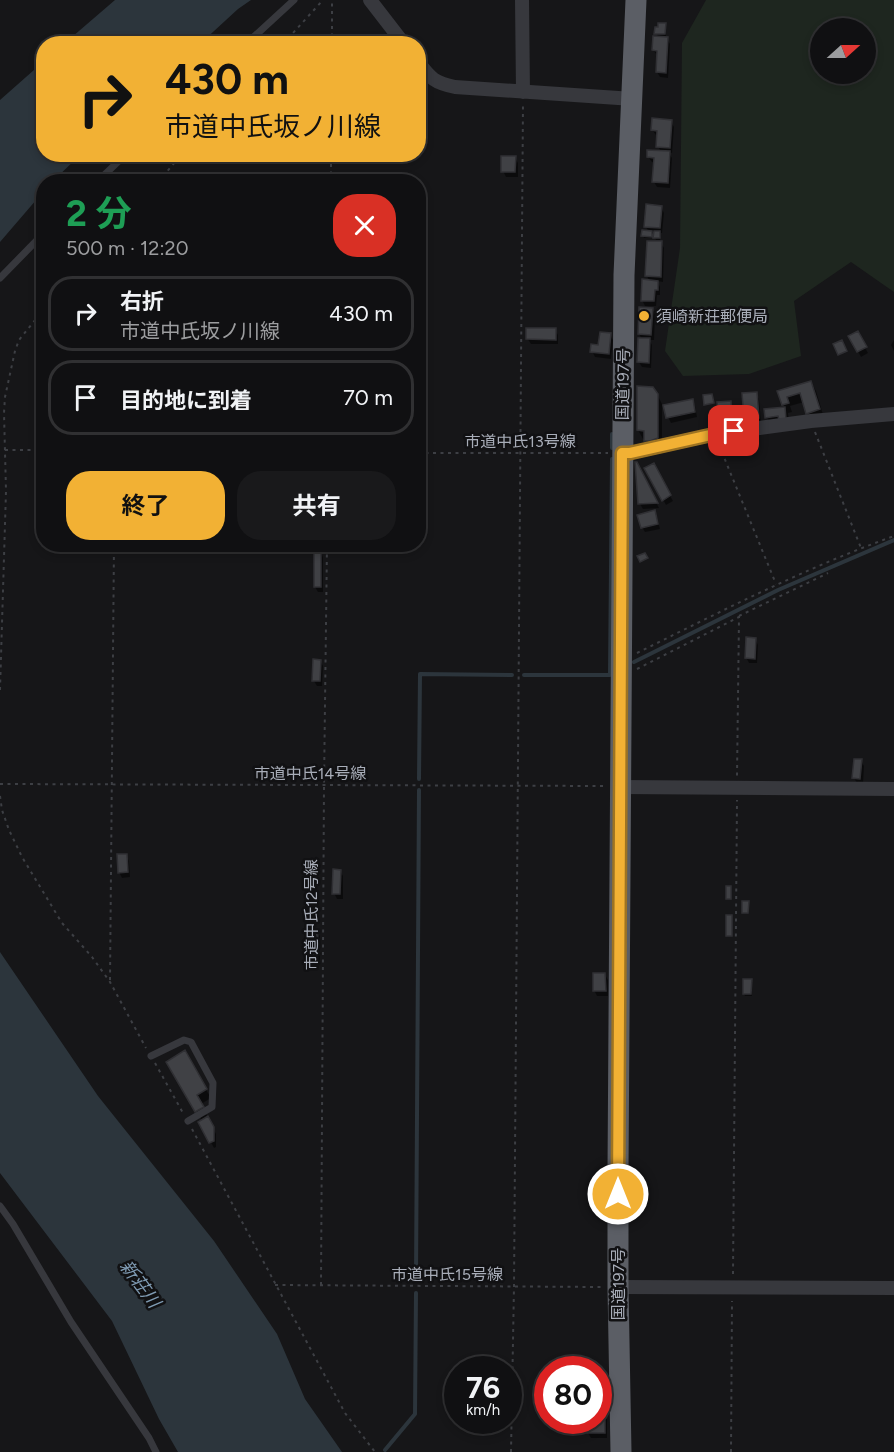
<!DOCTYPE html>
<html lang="ja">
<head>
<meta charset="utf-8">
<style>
  body { margin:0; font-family:Figtree,"Noto Sans JP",sans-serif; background:#19191b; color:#f1f3f6; height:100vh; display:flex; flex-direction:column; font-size:22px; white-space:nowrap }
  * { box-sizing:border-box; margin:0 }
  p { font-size:20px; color:#9c9d9f }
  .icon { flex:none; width:33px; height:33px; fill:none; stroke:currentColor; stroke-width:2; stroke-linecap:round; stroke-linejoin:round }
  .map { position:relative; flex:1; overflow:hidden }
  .drawer { position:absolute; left:36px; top:174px; width:390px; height:378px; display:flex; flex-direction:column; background:#101012; border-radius:24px; box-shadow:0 3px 9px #0003,0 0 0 2px #303032 }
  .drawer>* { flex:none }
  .top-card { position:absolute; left:36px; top:36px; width:390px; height:126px; border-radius:24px; box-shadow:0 3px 9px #0003,0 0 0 2px #303032; background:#f2b134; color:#111; overflow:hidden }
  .needle { width:39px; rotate:69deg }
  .fabs { position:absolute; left:810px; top:18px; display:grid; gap:12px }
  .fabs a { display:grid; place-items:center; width:66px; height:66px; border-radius:50%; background:#101012; box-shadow:0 3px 9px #0003,0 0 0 2px #303032; font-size:30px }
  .speed { position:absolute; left:444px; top:1356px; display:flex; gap:12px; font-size:30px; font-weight:700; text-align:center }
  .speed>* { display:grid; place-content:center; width:78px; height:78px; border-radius:50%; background:#101012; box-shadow:0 3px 9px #0003,0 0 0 2px #303032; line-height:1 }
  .speed small { font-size:15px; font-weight:400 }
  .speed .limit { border:9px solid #d22; background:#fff; color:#111 }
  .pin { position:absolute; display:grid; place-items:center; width:51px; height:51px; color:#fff; margin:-26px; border-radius:12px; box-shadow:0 3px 9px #0006 }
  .me { position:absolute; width:66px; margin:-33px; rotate:0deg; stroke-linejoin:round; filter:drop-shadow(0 0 4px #0008) }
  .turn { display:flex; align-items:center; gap:21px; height:126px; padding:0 30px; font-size:27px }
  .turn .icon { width:78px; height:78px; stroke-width:2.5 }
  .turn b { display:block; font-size:42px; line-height:51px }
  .round { display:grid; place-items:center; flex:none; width:63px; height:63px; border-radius:24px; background:#19191b }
  .overview { display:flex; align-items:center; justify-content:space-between; height:102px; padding:0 30px }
  h1 { font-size:36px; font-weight:700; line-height:45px; color:#1e9e55 }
  .primary-button { display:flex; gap:12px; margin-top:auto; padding:12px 30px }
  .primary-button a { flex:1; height:69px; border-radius:24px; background:#f2b134; color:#111; font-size:24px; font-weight:700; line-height:69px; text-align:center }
  .primary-button a+a { background:#19191b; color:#f1f3f6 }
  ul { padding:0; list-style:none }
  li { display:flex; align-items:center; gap:18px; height:75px; margin:0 12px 9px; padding:0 18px; border:3px solid #303032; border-radius:24px }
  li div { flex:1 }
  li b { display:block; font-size:22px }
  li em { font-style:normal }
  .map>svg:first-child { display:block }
</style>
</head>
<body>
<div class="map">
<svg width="894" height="1452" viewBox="0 0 894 1452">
  <rect width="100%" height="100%" fill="#161618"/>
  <path fill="#1e261f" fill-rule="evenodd" d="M706 0H894V292L851 262 794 301 801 356 749 374 683 376 665 351 680 248 682 43ZM820 28H866V74H820Z"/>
  <path fill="#2c353c" d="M115 0H251L238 9 201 43H65Z
    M43 62 44 154 80 155 53 181 44 182 43 192 0 242V100Z
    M0 952 98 1096 214 1241 277 1334 305 1399 342 1452H178L159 1419 112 1321 0 1173Z"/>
  <path fill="#0007" d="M665 25 666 27V39H667L670 44 668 78 660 77 657 72 658 55H657L653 50 659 38 656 33Z
    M671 122 674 127 672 153 668 152 672 158 670 188 657 187 654 182 655 163 652 162 648 157 661 152 658 146V136L656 135 652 130Z
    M515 158 518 163V177H506L503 171Z
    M661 207 664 213 662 233H661L660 240H656L652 233V238H644L643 235 649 232 646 227Z
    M661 243 664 248 663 282 657 281 660 287V295H657L656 306H645L642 300 650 282 647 276Z
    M652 309 655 315 654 340H649L652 345 651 368 642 367 639 362 642 339 639 334Z
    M555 330 558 335V344H531L527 338Z
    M857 333 868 353 861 357 850 336Z
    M610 335 613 340 611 359 595 357 592 351 599 347Z
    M894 340V351L891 345Z
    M811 382 816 391 824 418 812 421 807 413 804 402 790 406 792 412 788 413 789 424 770 423 767 417 766 410 785 408 779 392Z
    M657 394 662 404V447L650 449 645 439H643L638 430Z
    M756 394 759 399 761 423 748 424 745 418Z
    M692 401 695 406 697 417 671 423 668 417Z
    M730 402 733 407 734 426 723 427 720 421Z
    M637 464 659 508 643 509 640 504Z
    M653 465 673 501 666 505 646 468Z
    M654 512 657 517 660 529 645 532 642 527Z
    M320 551 323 557V592H318L315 587Z
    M755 639 758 645 757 663H749L746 657Z
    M320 661 323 666 322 686H317L314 681Z
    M861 761 864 766 863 784 857 783 854 778Z
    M126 855 129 861 130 877 122 878 119 872Z
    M340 871 343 876V899H337L334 893Z
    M317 931 320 936V962H315L311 956Z
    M605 975 608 980V996H597L594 990Z
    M751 981 752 983V996H745L744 994Z
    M184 1052 211 1098 201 1104 216 1134V1147L214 1148 200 1122 202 1121 168 1062Z
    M604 1415 607 1420V1438H591L588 1433Z"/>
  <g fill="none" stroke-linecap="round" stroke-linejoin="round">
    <path stroke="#2c353c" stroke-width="4" d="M612 448V434
      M634 662 778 590 894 540
      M524 675H610L612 459
      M419 779 420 674 512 675
      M416 1280 419 790
      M385 1450 415 1414 416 1293"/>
  </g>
  <path fill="#404145" stroke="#303034" stroke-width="1.5" d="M658 23H666L665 34H654L655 27H658Z
    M653 36 668 37 666 73 656 72 657 51 652 50Z
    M652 118 672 120 670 148 656 147 657 131 651 130Z
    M647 150 670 151 668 183 652 182 654 158 647 157Z
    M501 156H516L515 172H501Z
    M646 204 662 206 660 228 644 227Z
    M642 230 652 231V237L641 236Z
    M654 231H660V238H653Z
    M647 241H662L661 277 645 276Z
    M642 279 658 281V290H655L654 301H641Z
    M639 307 653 308 651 335 638 334Z
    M526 328H556V340L526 339Z
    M858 331 867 347 857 352 848 336Z
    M600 332 611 333 609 354 590 352 591 344 598 345Z
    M638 338H650L649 363 637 362Z
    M842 340 847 351 838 355 833 344Z
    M811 381 820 409 806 414 800 393 787 397 789 403 782 405 777 391Z
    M637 386 653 387 658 394V438L650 441H644V431L637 430Z
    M757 392 759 418 744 419 742 393Z
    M712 394 714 403 704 405 703 395Z
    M693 399 695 412 666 418 663 405Z
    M731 401 732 420 719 422 717 402Z
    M785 407 786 419 779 420 778 416 765 418 764 409Z
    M635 462H637L658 503 638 504Z
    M654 463 671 495 662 501 644 468Z
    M655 510 658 524 641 528 637 515Z
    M314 550H321V587H314Z
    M645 553 648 558 640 562 637 556Z
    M746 637 756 638 755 659 745 658Z
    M313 659 321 660 320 681H312Z
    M854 759H862L860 779 852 778Z
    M117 854H127L128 872 118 873Z
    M333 869 341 870 340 894H332Z
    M726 886H731V899H726Z
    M742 901H749L748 913H742Z
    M726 915H732V936H726Z
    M310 929H318L317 957H310Z
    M593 973H605L606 991H593Z
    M743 979H752L751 994H743Z
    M185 1050 207 1089 197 1095 204 1107 195 1112 166 1062Z
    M208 1116 214 1127V1141L209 1143 198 1122Z
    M598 1413H605V1433H587V1420H598Z"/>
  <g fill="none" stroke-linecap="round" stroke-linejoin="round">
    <path stroke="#3d3f44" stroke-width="2" stroke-dasharray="3 4.5" stroke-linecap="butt" d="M283 44 323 0
      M332 44V0
      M158 182 182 154
      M331 182V154
      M815 432 861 548
      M719 445 776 584
      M5 450H44
      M418 453H608
      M739 616 828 573
      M637 653C722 611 805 568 894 536
      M637 669 739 617 737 776
      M0 690 6 491 4 413 5 397 15 351 19 340 44 309
      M0 784 606 786
      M0 796 2 810 9 830 22 857 62 923 92 957 110 982 146 1048
      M110 980 114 544
      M155 1063 183 1113
      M192 1129 345 1413 375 1452
      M733 1274 737 800
      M275 1285 603 1287
      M321 1285 324 785 327 544
      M511 1452 514 1286 523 103
      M731 1452 732 1301"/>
    <path stroke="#37383d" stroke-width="7" d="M246 44 294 0
      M97 182 126 154
      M0 278 44 233
      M151 1056 184 1040 191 1042 213 1083 212 1107 188 1121
      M0 1206 13 1224 71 1322 149 1438 156 1452"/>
    <path stroke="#37383d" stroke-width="14" d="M370 0 404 44
      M522 0 523 92
      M418 62C431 79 435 83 455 87L633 99
      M622 454 630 453 715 434 811 421 894 414
      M620 787 894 789
      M618 1287 894 1288"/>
    <path stroke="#5b5e65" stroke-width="21" d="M621 1452 618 1287V1171L624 275 636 0"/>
  </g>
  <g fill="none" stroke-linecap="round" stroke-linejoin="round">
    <defs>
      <path id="route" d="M618 1194 622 453H630L715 434 734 431"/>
    </defs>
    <use href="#route" stroke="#9d7322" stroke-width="15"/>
    <use href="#route" stroke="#f2b134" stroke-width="10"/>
  </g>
  <circle fill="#f2b134" stroke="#111113" stroke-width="2" cx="644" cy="316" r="6"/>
  <g text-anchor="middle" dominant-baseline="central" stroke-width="5" stroke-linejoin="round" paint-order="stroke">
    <g font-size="16" fill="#a8adb8" stroke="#111113" text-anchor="start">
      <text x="656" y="316">須崎新荘郵便局</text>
    </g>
    <g font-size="16" fill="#a8adb8" stroke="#111113">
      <text transform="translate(623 384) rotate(-89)">国道197号</text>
      <text x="520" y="441">市道中氏13号線</text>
      <text x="310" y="773">市道中氏14号線</text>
      <text transform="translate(311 915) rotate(-90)">市道中氏12号線</text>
      <text x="447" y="1274">市道中氏15号線</text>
      <text transform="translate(618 1284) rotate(-90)">国道197号</text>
    </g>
    <g font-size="18" font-style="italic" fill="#7f9bb3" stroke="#111113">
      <text transform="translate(140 1284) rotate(53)">新荘川</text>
    </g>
  </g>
</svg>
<div class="fabs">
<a><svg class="needle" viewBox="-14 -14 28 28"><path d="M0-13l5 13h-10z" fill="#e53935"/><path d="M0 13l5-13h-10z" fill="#9c9d9f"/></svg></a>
</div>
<div class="speed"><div>76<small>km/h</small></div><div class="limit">80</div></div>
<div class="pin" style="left:734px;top:431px;background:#d93025"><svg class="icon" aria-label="arrive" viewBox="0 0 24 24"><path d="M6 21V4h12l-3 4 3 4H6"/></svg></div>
<svg class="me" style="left:618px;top:1194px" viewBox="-20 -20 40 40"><circle r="17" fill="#f2b134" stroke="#fff" stroke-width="3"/><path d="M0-11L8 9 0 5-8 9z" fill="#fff"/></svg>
<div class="top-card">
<div class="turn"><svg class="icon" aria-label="right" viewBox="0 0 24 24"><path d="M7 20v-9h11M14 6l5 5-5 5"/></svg><div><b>430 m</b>市道中氏坂ノ川線</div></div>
</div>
<section class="drawer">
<div class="overview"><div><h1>2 分</h1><p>500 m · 12:20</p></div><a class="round" style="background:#d93025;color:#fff"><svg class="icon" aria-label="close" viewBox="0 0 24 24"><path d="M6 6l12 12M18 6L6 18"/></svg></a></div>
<ul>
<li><svg class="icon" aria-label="right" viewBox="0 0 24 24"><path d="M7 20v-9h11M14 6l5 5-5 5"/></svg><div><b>右折</b><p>市道中氏坂ノ川線</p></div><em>430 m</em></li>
<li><svg class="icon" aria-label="arrive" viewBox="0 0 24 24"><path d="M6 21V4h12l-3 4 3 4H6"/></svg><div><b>目的地に到着</b></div><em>70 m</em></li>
</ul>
<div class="primary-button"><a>終了</a><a>共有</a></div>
</section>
</div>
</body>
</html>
